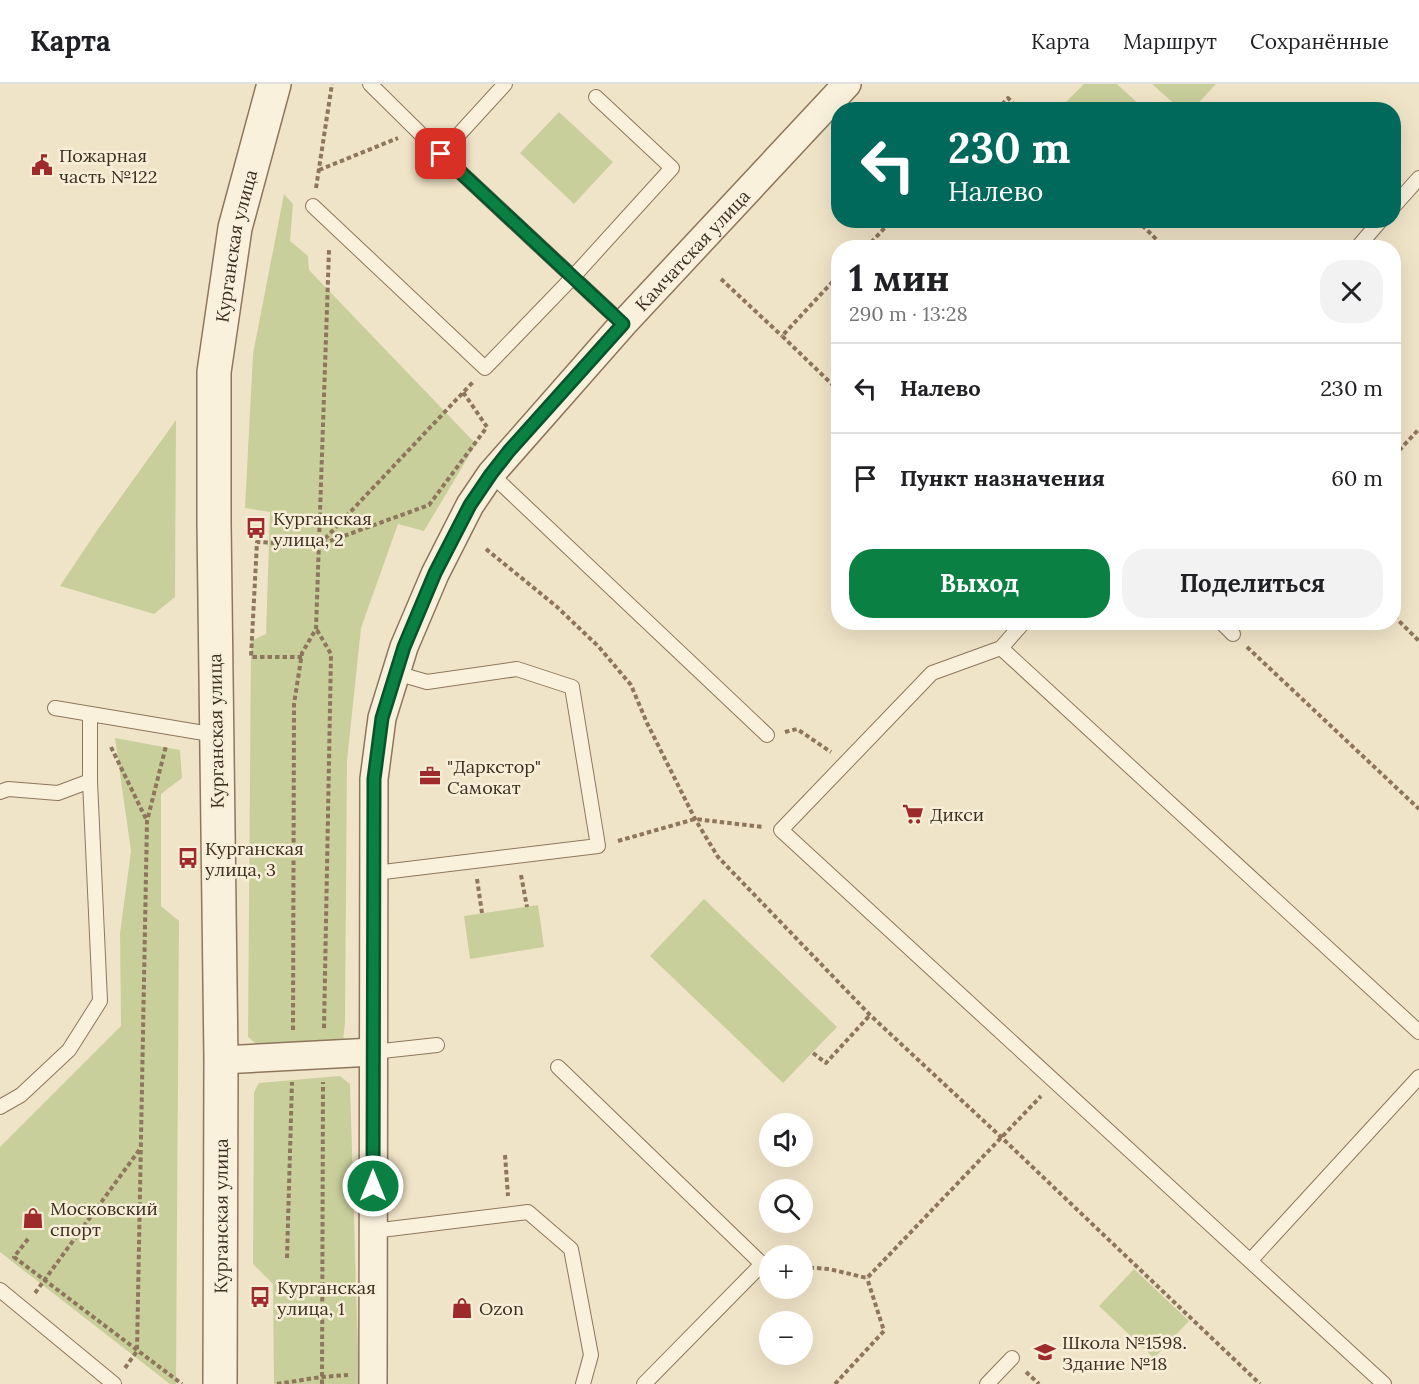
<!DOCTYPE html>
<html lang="ru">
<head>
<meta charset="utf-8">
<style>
  body { margin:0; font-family:Lora,serif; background:#f2f2f2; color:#202124; height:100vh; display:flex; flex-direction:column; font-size:22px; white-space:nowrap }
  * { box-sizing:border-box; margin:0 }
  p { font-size:20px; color:#757577 }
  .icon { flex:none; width:33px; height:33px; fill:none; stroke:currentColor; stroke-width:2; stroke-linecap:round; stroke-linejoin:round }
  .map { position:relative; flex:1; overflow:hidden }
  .details { position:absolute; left:831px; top:156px; width:570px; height:390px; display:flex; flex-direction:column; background:#fff; border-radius:24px; box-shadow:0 6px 24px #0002 }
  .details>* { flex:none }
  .top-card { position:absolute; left:831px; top:18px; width:570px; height:126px; border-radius:24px; box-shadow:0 6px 24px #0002; background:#00695c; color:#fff; overflow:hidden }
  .controls { position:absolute; left:759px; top:1029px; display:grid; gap:12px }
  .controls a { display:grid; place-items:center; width:54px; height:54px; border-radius:50%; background:#fff; box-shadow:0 6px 24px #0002; font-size:30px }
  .pin { position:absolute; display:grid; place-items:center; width:51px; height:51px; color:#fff; margin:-26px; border-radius:12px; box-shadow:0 3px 9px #0006 }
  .me { position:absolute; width:66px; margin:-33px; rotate:0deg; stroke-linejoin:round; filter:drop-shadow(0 0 4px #0008) }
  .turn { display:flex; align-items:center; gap:21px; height:126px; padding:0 18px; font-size:27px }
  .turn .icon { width:78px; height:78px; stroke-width:2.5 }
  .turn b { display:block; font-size:42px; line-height:51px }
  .round { display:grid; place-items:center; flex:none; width:63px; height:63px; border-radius:24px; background:#f2f2f2 }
  .overview { display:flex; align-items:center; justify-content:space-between; height:102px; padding:0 18px }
  h1 { font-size:36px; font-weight:700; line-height:45px }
  .button { display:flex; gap:12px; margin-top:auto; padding:12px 18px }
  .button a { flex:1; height:69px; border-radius:24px; background:#0b8043; color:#fff; font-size:24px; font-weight:700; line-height:69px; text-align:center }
  .button a+a { background:#f2f2f2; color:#202124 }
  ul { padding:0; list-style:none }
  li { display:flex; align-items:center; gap:18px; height:90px; padding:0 18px; border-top:2px solid #e0e0e0 }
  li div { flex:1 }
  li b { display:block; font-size:22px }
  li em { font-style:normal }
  header { display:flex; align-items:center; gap:36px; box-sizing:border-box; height:84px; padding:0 30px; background:#fff; border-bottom:2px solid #e0e0e0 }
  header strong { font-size:28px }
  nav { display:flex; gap:33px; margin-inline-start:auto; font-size:21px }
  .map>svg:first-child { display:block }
</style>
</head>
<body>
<header>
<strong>Карта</strong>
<nav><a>Карта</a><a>Маршрут</a><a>Сохранённые</a></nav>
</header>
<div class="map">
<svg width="1419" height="1300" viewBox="0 0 1419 1300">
  <rect width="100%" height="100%" fill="#f0e4c8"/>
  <path fill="#c9cf9b" d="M1084 0H1117L1144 25H1059Z
    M1152 0H1216L1192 26 1180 25Z
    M559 28 613 78 574 120 520 69Z
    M284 110 293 120 290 157 308 172 309 186 476 360 424 447 398 440 361 544 347 677 345 939 343 957 260 963 248 953 251 557 266 550 270 428 245 424 253 270Z
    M176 336 175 513 154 530 60 502 98 445Z
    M115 654 180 666 182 694 161 710V822L179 837 176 1300H170L0 1168V1063L121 942 120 849 131 767Z
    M704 815 837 943 783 999 650 872Z
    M538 821 544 863 470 875 464 832Z
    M340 992 350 1000 359 1300H274L273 1200 253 1180 254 1008 259 999Z
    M1134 1185 1189 1237 1154 1274 1099 1222Z"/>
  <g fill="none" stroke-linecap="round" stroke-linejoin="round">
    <defs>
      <path id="service" d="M370 0 441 70 623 240
        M441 70 505 0
        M313 122 485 284 573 193 672 84 596 13
        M1394 122 1419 94
        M1357 164 1381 136
        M491 390 767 651
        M1221 538 1233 550
        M1001 564 1024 538
        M55 624 216 651
        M0 708 8 705 58 709 90 697
        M375 789 598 762 572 603 517 585 427 598 396 589
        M373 968 437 961
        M558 983 762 1180 644 1300
        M0 1023 21 1011 69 966 100 917 90 697V630
        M373 1147 528 1128 571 1165 591 1271 583 1300
        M1250 1177 1419 993
        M0 1206 114 1300
        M987 1300 1012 1274
        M1384 1300 781 746 932 589 1001 564 1419 948"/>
      <g id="minor">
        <path d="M221 976 373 968"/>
        <path id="s1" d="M373 1300 374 695 382 634 404 563 435 490 470 421 491 390 623 240 847 0"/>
      </g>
      <g id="tertiary">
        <path id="s2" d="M220 1300 221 976 214 439V288L235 144 274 0"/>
      </g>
    </defs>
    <use href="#service" stroke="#8d765c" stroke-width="16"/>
    <use href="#minor" stroke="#8d765c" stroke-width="30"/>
    <use href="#tertiary" stroke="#8d765c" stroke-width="36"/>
    <path stroke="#8d765c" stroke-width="4" stroke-dasharray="4.5 3" stroke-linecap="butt" d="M997 26 1008 14 1019 26
      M319 86 398 54
      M316 104 332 0
      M1137 136 1165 164
      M866 164 892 136
      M838 192 782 252 838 306
      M721 195 782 252
      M1394 372 1419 345
      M320 460 473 298
      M486 465 556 522 599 563 631 601 647 639 695 735 718 773 870 931 1001 1053 1260 1300
      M1394 532 1419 557
      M317 546 331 570 324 945
      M1247 563 1419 725
      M302 573H251L257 458 319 461 429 421 487 343 463 308
      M785 648 797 645 831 668
      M111 663 147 737
      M618 757 695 735 763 743
      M521 791 527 823
      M477 795 482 829
      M293 946 294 620 302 569 316 545 329 166
      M813 969 826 979 870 931
      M505 1071 508 1112
      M28 1155 14 1173 182 1300
      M287 1174 292 998
      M802 1183 829 1185 867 1194 1041 1012
      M35 1209 140 1065
      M125 1284 137 1267 147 737 166 662
      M1026 1288 1039 1300
      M277 1300 321 1293 348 1291
      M322 1300 323 998
      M835 1300 884 1247 867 1194"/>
    <use href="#service" stroke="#faf1dc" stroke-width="14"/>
    <use href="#minor" stroke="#faf1dc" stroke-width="27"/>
    <use href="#tertiary" stroke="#faf1dc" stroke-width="33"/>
  </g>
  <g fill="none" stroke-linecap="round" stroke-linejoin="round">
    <defs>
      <path id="route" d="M373 1102 374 695 382 634 404 563 435 489 470 421 491 390 509 367 623 240 441 70"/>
    </defs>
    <use href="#route" stroke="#07532c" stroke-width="15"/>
    <use href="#route" stroke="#0b8043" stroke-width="10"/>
  </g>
  <defs>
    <symbol id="civic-bare" viewBox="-9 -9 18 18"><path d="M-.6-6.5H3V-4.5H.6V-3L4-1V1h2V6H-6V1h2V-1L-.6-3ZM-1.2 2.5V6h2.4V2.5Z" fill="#9e2a2b" stroke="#f7eed8" stroke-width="2.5" paint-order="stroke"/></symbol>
    <symbol id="bus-bare" viewBox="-9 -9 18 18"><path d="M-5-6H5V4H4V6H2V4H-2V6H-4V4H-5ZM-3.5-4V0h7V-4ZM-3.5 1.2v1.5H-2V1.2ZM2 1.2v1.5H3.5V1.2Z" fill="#9e2a2b" stroke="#f7eed8" stroke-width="2.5" paint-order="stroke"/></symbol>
    <symbol id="office-bare" viewBox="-9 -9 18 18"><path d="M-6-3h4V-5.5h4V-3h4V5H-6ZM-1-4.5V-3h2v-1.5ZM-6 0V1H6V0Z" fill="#9e2a2b" stroke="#f7eed8" stroke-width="2.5" paint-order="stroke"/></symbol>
    <symbol id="supermarket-bare" viewBox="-9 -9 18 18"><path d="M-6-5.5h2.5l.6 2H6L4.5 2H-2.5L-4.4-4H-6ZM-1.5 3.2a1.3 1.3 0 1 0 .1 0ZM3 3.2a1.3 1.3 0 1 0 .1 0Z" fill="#9e2a2b" stroke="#f7eed8" stroke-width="2.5" paint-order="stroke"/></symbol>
    <symbol id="shop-bare" viewBox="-9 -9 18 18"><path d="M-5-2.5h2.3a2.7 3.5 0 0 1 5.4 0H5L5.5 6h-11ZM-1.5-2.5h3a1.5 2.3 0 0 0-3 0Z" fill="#9e2a2b" stroke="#f7eed8" stroke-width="2.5" paint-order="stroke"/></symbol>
    <symbol id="school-bare" viewBox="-9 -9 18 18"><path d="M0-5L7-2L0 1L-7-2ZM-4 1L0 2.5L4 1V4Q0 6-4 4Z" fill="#9e2a2b" stroke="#f7eed8" stroke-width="2.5" paint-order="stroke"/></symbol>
  </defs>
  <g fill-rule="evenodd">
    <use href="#civic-bare" x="27" y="66" width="30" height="30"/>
    <use href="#bus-bare" x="241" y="429" width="30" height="30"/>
    <use href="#office-bare" x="415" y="677" width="30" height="30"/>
    <use href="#supermarket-bare" x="898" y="715" width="30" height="30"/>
    <use href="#bus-bare" x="173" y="759" width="30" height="30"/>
    <use href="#shop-bare" x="18" y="1119" width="30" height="30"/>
    <use href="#bus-bare" x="245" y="1198" width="30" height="30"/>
    <use href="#shop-bare" x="447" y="1209" width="30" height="30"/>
    <use href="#school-bare" x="1030" y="1253" width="30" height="30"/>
  </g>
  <g text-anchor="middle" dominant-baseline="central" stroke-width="5" stroke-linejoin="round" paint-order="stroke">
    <g font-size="18" fill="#3d2e20" stroke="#f7eed8" text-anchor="start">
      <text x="59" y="71">Пожарная<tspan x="59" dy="21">часть №122</tspan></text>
      <text x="273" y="434">Курганская<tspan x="273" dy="21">улица, 2</tspan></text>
      <text x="447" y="682">"Даркстор"<tspan x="447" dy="21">Самокат</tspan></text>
      <text x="930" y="730">Дикси</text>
      <text x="205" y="764">Курганская<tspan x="205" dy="21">улица, 3</tspan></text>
      <text x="50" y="1124">Московский<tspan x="50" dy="21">спорт</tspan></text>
      <text x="277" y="1203">Курганская<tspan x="277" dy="21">улица, 1</tspan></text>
      <text x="479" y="1224">Ozon</text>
      <text x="1062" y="1258">Школа №1598.<tspan x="1062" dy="21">Здание №18</tspan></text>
    </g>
    <g font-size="18" fill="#3d2e20" stroke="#f7eed8">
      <text stroke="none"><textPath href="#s2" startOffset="1140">Курганская улица</textPath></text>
      <text stroke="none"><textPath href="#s1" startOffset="1236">Камчатская улица</textPath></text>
      <text transform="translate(216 647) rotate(-91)">Курганская улица</text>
      <text stroke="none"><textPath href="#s2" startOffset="168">Курганская улица</textPath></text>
    </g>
  </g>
</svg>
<div class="controls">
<a><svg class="icon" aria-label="sound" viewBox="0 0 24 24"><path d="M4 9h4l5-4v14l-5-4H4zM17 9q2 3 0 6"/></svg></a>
<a><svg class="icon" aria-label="search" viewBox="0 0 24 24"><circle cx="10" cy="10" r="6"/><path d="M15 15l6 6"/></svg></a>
<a>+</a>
<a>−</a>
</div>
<div class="pin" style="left:441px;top:70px;background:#d93025"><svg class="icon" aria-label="arrive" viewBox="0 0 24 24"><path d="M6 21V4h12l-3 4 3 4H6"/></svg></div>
<svg class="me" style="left:373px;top:1102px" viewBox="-20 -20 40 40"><circle r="17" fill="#0b8043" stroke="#fff" stroke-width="3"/><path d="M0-11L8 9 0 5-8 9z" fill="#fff"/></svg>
<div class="top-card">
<div class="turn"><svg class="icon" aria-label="left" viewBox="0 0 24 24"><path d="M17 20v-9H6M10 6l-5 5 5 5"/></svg><div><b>230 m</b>Налево</div></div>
</div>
<section class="details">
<div class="overview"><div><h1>1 мин</h1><p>290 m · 13:28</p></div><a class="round"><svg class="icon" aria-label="close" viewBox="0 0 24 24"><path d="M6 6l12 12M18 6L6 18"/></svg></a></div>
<ul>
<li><svg class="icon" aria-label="left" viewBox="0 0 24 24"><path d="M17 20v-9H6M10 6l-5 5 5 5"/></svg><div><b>Налево</b></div><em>230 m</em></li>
<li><svg class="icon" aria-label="arrive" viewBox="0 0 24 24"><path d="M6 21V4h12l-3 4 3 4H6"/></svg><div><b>Пункт назначения</b></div><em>60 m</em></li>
</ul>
<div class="button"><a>Выход</a><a>Поделиться</a></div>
</section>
</div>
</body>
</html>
